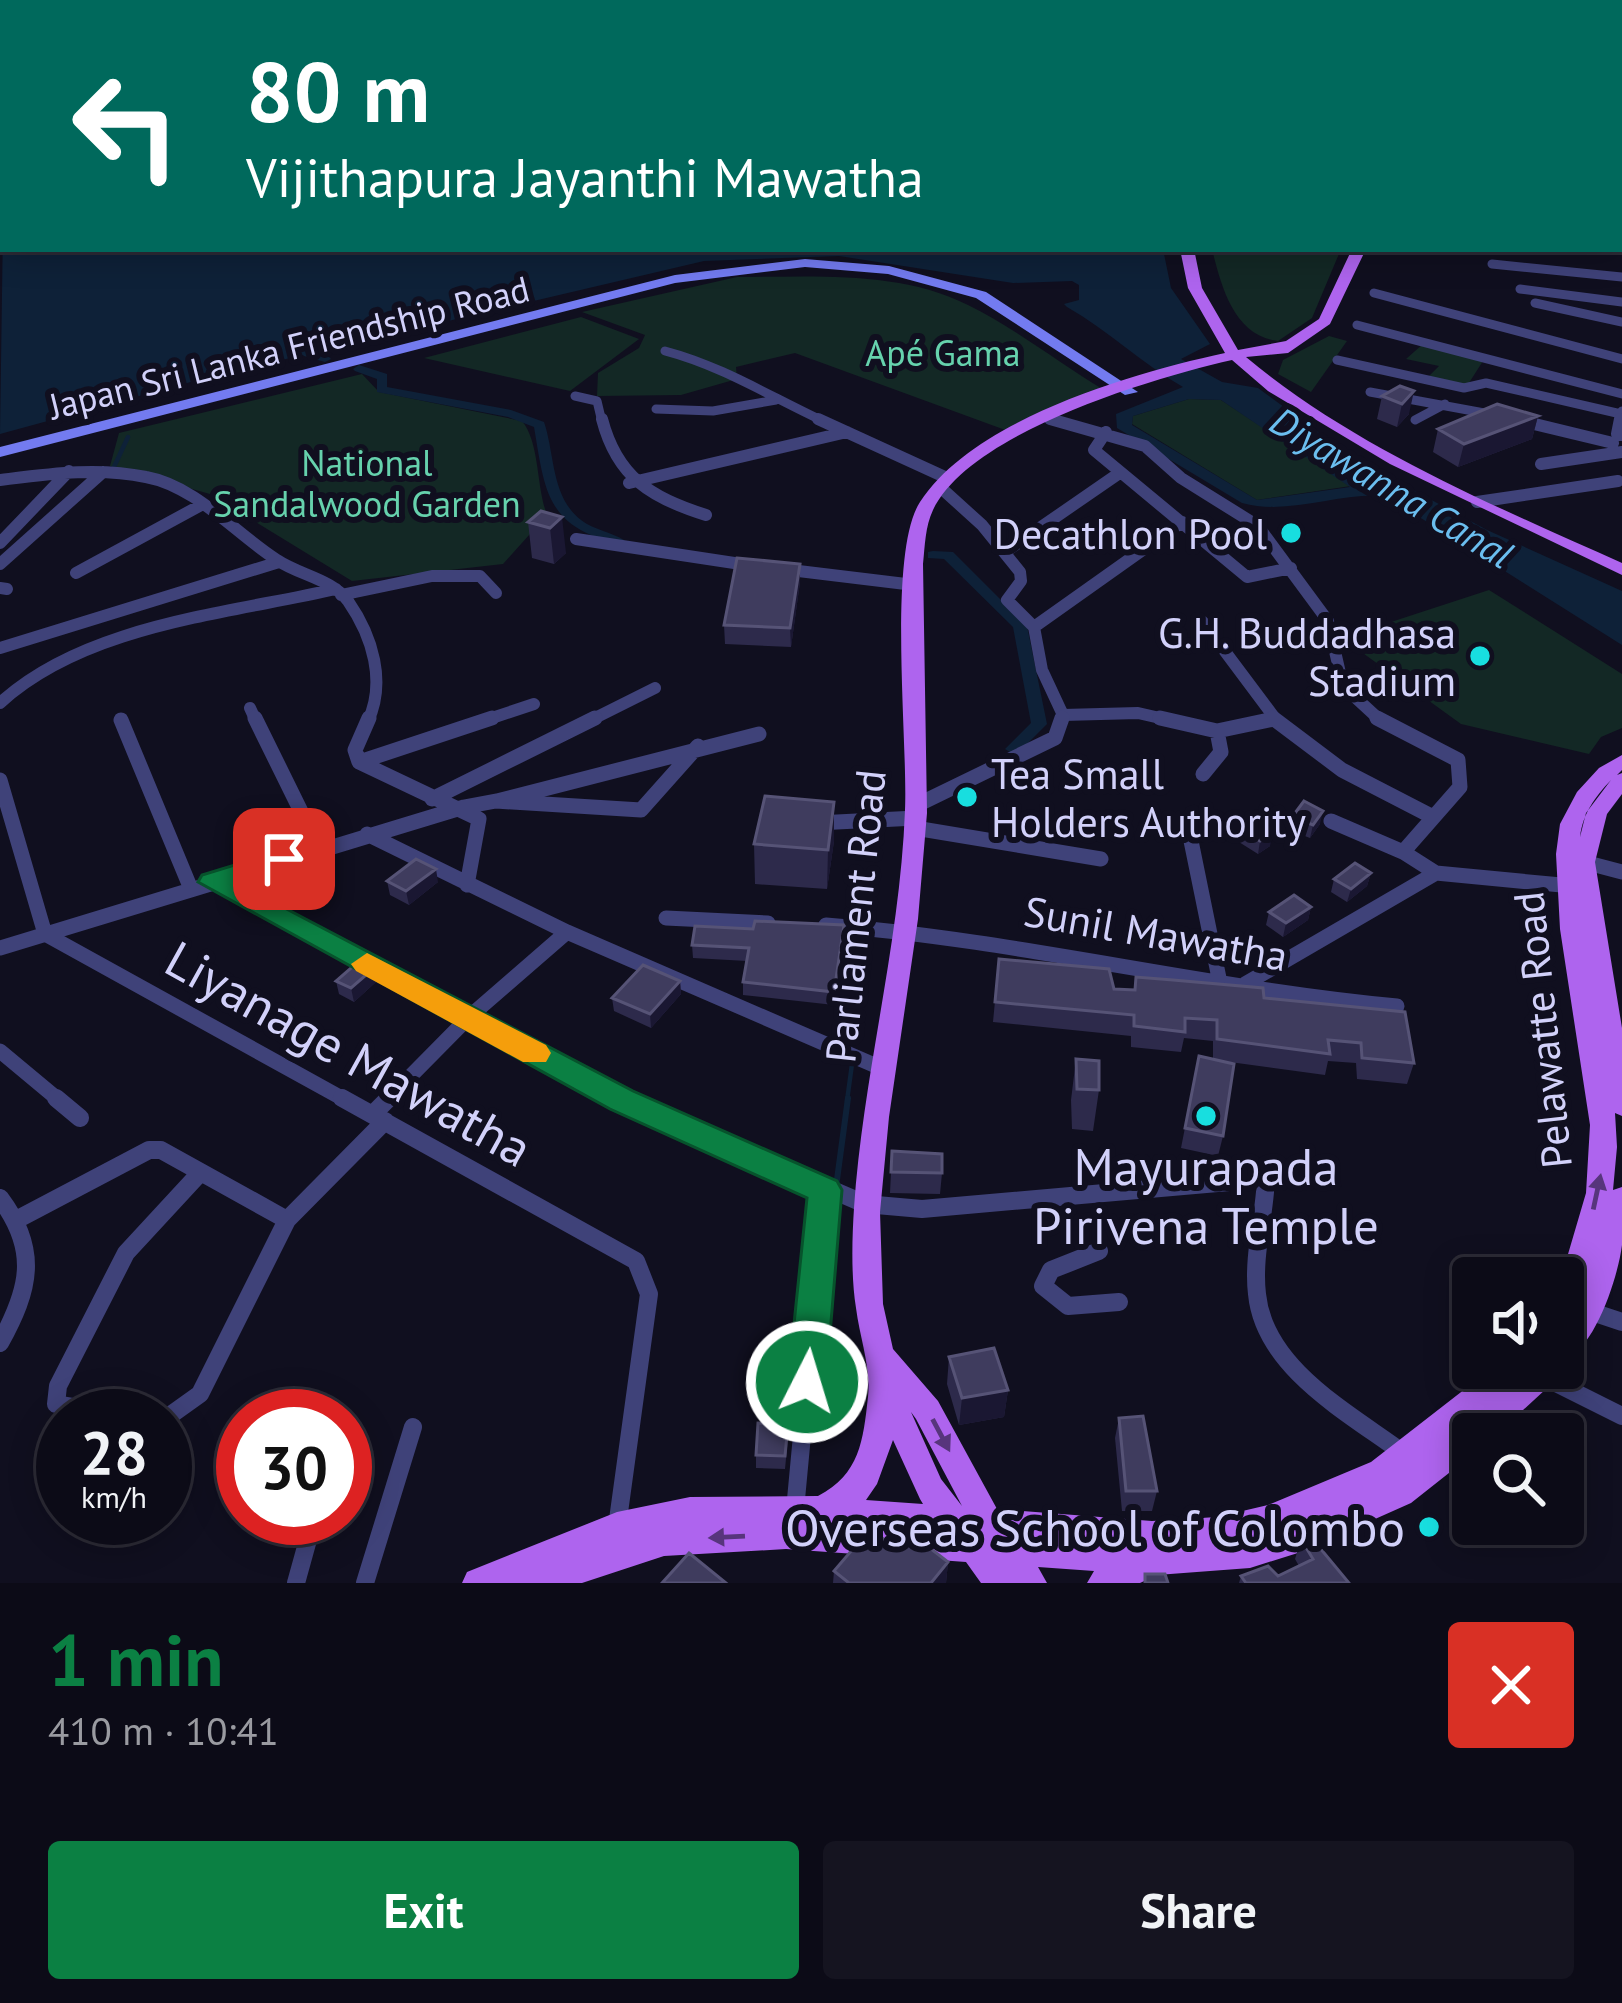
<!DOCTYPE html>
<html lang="en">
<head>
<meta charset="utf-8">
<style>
  body { margin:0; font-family:"PT Sans",sans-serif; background:#151420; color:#f1f3f6; height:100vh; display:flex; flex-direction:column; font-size:45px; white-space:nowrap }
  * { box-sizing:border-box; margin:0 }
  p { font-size:39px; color:#9a9ba1 }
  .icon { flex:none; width:66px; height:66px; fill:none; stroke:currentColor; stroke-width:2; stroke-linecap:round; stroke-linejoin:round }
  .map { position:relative; height:1583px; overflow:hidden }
  .details { display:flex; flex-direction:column; background:#0c0b17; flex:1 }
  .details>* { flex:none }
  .banner { position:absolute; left:0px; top:0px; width:1623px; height:252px; box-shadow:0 6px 30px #0003,0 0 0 3px #2c2b36; background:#00695c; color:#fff; overflow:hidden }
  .tools { position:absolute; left:1452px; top:1257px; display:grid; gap:24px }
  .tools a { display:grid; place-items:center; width:132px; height:132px; border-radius:12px; background:#0c0b17; box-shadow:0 6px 30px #0003,0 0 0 3px #2c2b36; font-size:60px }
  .speed { position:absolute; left:36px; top:1389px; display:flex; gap:24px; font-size:60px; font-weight:700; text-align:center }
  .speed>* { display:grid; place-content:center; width:156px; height:156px; border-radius:50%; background:#0c0b17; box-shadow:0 6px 30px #0003,0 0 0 3px #2c2b36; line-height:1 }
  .speed small { font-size:30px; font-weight:400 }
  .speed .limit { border:18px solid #d22; background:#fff; color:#111 }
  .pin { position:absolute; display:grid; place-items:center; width:102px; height:102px; color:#fff; margin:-51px; border-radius:24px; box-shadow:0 6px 18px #0006 }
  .me { position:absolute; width:132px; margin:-66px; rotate:5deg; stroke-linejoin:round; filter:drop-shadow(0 0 9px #0008) }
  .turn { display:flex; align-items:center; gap:42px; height:252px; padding:0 48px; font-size:54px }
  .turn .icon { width:156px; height:156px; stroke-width:2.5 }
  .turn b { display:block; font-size:84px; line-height:102px }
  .round { display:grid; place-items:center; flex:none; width:126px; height:126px; border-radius:12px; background:#151420 }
  .head { display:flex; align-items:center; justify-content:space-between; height:204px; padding:0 48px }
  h1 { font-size:72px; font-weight:800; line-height:90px; color:#0b8043 }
  .action { display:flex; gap:24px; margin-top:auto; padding:24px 48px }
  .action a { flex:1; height:138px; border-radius:12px; background:#0b8043; color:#fff; font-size:48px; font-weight:800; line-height:138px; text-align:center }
  .action a+a { background:#151420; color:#f1f3f6 }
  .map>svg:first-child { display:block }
</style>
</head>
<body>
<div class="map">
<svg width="1622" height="1583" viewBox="0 0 1622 1583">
  <rect width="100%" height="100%" fill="#100f1f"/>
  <path fill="#132825" d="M14 0H664L644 3Z
    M1212 249H1341L1312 318 1278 341C1234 336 1221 286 1212 249Z
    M737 277C811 277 900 270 968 305 1015 328 1059 363 1104 390L1008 431 795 353 736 367 737 379 681 395 597 396 598 373 639 348 645 335 582 312Z
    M581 317 639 339 570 391 424 358Z
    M1329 336 1347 341 1311 392 1278 374 1283 360Z
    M1423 344 1483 361 1467 386 1428 377 1439 366 1406 359Z
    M362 374 379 392 522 421C540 443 536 486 547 515L503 564 352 581 210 494 110 466 119 433Z
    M1189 399 1221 400 1351 486 1257 500 1132 424 1133 416Z
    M1489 590 1622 674V728L1601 737 1589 754 1461 724 1342 638Z"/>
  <path fill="#0e2138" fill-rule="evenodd" d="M1028 0H1562L1026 3Z
    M3 224V249H1163L1171 288 1210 344 1181 359 1222 382 1258 388 1352 457 1487 530 1622 591V645L1386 496C1338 492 1290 516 1242 503L1117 428 1116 414 1183 387C1141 363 1109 331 1067 307L1064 304 1079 300V285L1072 281 1013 283 839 256 704 261 209 377 0 434ZM1189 399 1221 400 1350 487 1257 500 1132 425 1133 416Z"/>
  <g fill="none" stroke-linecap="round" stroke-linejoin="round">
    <path stroke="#0e2138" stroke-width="4.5" d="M113 469 128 437
      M847 1101 852 1064"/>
    <path stroke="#0e2138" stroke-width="6" d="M836 1187 848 1098
      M827 1335 834 1199"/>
    <path fill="#0e2138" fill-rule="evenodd" d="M308 351 329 357 331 359 325 362 304 356 302 354Z
      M359 365 387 374V387L511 410 544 422C555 454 551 497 581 520 594 530 611 532 624 540L617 544C546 525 545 492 534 427L508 417 377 392V379L355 371 353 369Z
      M933 551 953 552 1027 626 1047 724 1019 752 1013 754 1005 749 1031 723 1013 627 944 559 928 558V552Z"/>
    <path stroke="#3f4279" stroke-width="8" d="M708 0 715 3"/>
    <path stroke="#3f4279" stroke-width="9" d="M1492 264 1622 277
      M1520 289 1622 302
      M1374 293 1622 359
      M1535 303 1622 322
      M1357 325 1622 394
      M665 351C722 366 771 397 825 422
      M1337 360 1464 388 1486 383 1621 414
      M1370 392 1495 415
      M575 396 597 401 602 422
      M656 409 713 411 776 400
      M1047 418 1060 422
      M1415 420 1445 404
      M1620 422 1622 411"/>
    <path stroke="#3f4279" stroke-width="12" d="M602 419C617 477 651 498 706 515
      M818 419 947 478
      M1050 419 1145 446 1181 478 1258 526 1328 621 1343 686 1381 721
      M1620 419 1617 434 1622 435
      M1522 421 1613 443
      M1106 432 1094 450 1247 577 1291 568
      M1541 464 1622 452
      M0 480C49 474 97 467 146 477 196 486 236 534 277 560 299 575 332 579 348 601 373 637 386 682 368 721
      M629 483 847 432
      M940 487 982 525 1020 572 1021 581 1007 600 1034 627 1042 670 1063 715
      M1477 502 1618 481
      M576 539 754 566
      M0 543 69 471
      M1005 552 1118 474
      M0 564 103 472
      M782 569 914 585
      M76 573 203 504
      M0 588 7 589
      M341 595 432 576H480L496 593
      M1203 622 1277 721
      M1034 627 1182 522
      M0 648 279 562
      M0 703C85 625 226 614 336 589
      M250 708 256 721
      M483 721 534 704
      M589 721 655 688
      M1061 721 1063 715 1138 713 1173 721
      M1265 721 1274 719"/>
    <path stroke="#3f4279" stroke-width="15" d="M255 718 319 848
      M369 718 355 750 359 762 479 819 467 885
      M1160 718 1217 731 1274 719
      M1273 718 1342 770 1433 817
      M1377 718 1458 760 1460 787 1403 852 1436 873 1572 886
      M121 720 191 889
      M359 762 492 718
      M1203 774 1221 752 1217 731
      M0 780 45 934
      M432 799 595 718
      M497 801 759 734
      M917 805 1055 738 1062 718
      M1331 821 1403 852
      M817 823 916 818
      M915 828 1101 859
      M1189 831 1220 983
      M367 834 567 932 881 1068
      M1584 862 1622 872
      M213 882 624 1101
      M666 918 768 923
      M826 925C1018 940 1205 988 1397 1006
      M45 934 347 1101
      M0 948 464 807 496 801 641 810 698 746
      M1245 984 1436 873
      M0 1051 60 1101
      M386 1101 468 1018 567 932"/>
    <path stroke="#3f4279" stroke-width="18" d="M56 1098 80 1118
      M342 1098 636 1261 649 1294 617 1527
      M618 1098 865 1204 922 1209 1229 1182
      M373 1114 389 1098
      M1265 1192C1262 1226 1253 1260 1257 1294 1264 1368 1349 1413 1403 1453
      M0 1198C39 1250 30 1289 0 1343
      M18 1219 149 1150H161L287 1220
      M1099 1251 1051 1270 1043 1286 1068 1306 1119 1302
      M1589 1311 1622 1322
      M1540 1375 1622 1416
      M126 1416 56 1404 58 1386 126 1253 199 1174
      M165 1419 200 1394 287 1220 385 1121
      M795 1510 825 1190
      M296 1583 314 1518
      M365 1583 413 1427"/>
    <path fill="#737bf0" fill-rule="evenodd" d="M805 259 889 266 986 292 1138 392 1125 395 976 298 888 274 805 267 675 283 0 457V447L675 275Z"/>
    <path fill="#ae64ee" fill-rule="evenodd" d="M1620 12H1622V18H1620Z
      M1180 249H1194L1202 288 1238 350 1286 341 1319 319 1352 249H1366L1330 324 1288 353 1246 357C1355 448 1493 505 1622 563V575L1390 464 1268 391 1232 360C1153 378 970 432 933 510 925 527 925 546 923 564L927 813 918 919 889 1117 880 1212 883 1304 893 1349 938 1401 997 1509 1152 1521 1217 1517 1268 1505 1371 1462 1492 1368 1563 1367 1559 1377 1497 1434H1473V1454L1411 1503 1301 1552 1250 1568 1157 1575 1140 1583H1087L1094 1571 1038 1567 1047 1583H981L966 1562 786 1549 664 1556 582 1583H462L467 1572 617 1512 690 1497 818 1496C860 1474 863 1441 868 1397 871 1367 860 1339 856 1308 851 1277 852 1239 854 1208 863 1074 900 944 905 810 908 742 887 553 920 502 974 419 1132 373 1225 353L1188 288ZM911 1412 916 1419 962 1506 941 1479ZM893 1440 920 1499 923 1504 866 1500 877 1484Z
      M1622 755V770L1617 775 1622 773V794L1607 814 1595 862 1622 1028V1116L1615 1113 1617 1147 1613 1190 1622 1187C1622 1206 1622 1226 1622 1245 1618 1277 1595 1349 1563 1361V1325L1572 1312 1563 1315 1561 1278 1586 1193 1590 1125 1560 929 1556 854 1560 824 1577 792 1599 768ZM1611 780 1586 813 1580 837C1583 813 1595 797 1611 780Z"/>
  </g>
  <path fill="#2d2a4b" d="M1400 386 1409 414 1397 427 1377 419 1382 396Z
    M1538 416 1532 439 1458 467 1433 452 1438 429Z
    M541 511 566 553 554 564 532 558 528 522Z
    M800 564V582L791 647 725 644 724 625Z
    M1292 817 1320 824 1310 838 1289 830Z
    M1233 824 1270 846 1258 854 1231 837Z
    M834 841 827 889 755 884 754 844Z
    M1371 873 1367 886 1347 902 1331 892 1334 879Z
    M387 881 438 882 409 905 390 895Z
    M1311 907 1308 920 1283 937 1266 925 1269 912Z
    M844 925 834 1005 743 995V982L747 961 693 958 692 945 753 929Z
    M999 959 1114 989 1264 998 1414 1063 1407 1084 1357 1079 1356 1063 1328 1061 1325 1075 1215 1060 1223 1136 1218 1156 1181 1148 1199 1056 1213 1059V1041L1184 1038 1181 1052 1131 1047V1036L993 1022Z
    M336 981 376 982 354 1002 339 994Z
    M680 981 681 994 651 1028 614 1011 612 998Z
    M1076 1059 1099 1090 1093 1131 1072 1129 1071 1100Z
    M892 1151 942 1173 940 1194 890 1193Z
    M949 1357 1008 1390 1004 1417 959 1425 947 1384Z
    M1119 1418 1157 1491 1152 1511H1122L1115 1438Z
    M788 1438 785 1469 756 1468V1455Z
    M1301 1539 1349 1583H1239L1241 1576H1278L1299 1566 1295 1559Z
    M890 1544 948 1562 946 1583H833L834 1571Z"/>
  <path fill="#1a1732" d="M1414 391 1409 414 1397 427 1402 404Z
    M1538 416 1532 439 1458 467 1464 444Z
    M562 517 566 553 554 564 550 528Z
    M800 564V582L791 647 790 628Z
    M834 802V841L827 889 828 850Z
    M1323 811 1320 824 1310 838 1313 825Z
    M1273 832 1270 846 1258 854 1260 841Z
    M436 869 438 882 409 905 406 891Z
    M1371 873 1367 886 1347 902 1351 889Z
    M1311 907 1308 920 1283 937 1286 923Z
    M844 925V939L834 1005V992Z
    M373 969 376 982 354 1002 351 988Z
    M680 981 681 994 651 1028 650 1014Z
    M1008 1390 1004 1417 959 1425 962 1398Z
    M948 1562 946 1583H931Z"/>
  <path fill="#3f3c5e" stroke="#565376" stroke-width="3" d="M1400 386 1414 391 1402 404 1382 396Z
    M1497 404 1538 416 1464 444 1438 429Z
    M541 511 562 517 550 528 528 522Z
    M737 558 800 564 790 628 724 625Z
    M765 796 834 802 828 850 754 844Z
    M1304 801 1323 811 1313 825 1292 817Z
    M1246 815 1273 832 1260 841 1233 824Z
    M416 859 436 869 406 891 387 881Z
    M1355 863 1371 873 1351 889 1334 879Z
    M1294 895 1311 907 1286 923 1269 912Z
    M755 921 844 925 834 992 743 982 749 948 692 945 695 926 753 929Z
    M999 959 1109 969 1114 989 1135 990 1136 977 1173 980 1263 988 1264 998 1405 1012 1414 1063 1362 1058 1361 1043 1328 1040 1330 1054 1217 1039V1020L1185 1018V1032L1134 1026V1015L995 1002Z
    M359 961 373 969 351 988 336 981Z
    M643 965 680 981 650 1014 612 998Z
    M1199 1056 1234 1064 1223 1136 1185 1128Z
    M1076 1059 1099 1061V1090L1077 1089Z
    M892 1151 942 1154V1173L891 1172Z
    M994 1348 1008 1390 962 1398 949 1357Z
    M1143 1416 1157 1491H1126L1119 1418Z
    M758 1423 788 1424 785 1456 756 1455Z
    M904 1528 948 1562 931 1583H849L834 1571 870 1529 890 1544Z
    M1310 1536 1349 1583H1246L1241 1576 1268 1566 1278 1576 1313 1559 1301 1539Z
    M689 1553 726 1583H662Z
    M1145 1574H1165L1168 1583H1145Z"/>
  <defs><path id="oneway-solid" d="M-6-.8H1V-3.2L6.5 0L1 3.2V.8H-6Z" transform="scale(3)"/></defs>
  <g fill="#57357c">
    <use href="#oneway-solid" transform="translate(1597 1192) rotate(-78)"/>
    <use href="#oneway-solid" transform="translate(941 1435) rotate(62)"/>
    <use href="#oneway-solid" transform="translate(727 1537) rotate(177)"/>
  </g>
  <path fill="#0b8043" stroke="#07532c" stroke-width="3" d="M284 850 294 853V866L239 884 633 1091 837 1181 842 1190 826 1382 821 1393 807 1398 793 1393 788 1382 807 1198 610 1109 198 882 202 875Z"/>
  <path fill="#f59e0b" d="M367 953 546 1045 551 1053 546 1062H523L356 971 351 964Z"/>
  <g fill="#18dedf" stroke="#100f1f" stroke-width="4.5">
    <circle cx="1291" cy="533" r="12"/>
    <circle cx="1480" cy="656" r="12"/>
    <circle cx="967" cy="797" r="12"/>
    <circle cx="1206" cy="1116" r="12"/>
    <circle cx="1429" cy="1527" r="12"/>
  </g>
  <g text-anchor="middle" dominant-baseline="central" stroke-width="12" stroke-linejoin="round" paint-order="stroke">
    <g font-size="36" fill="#d2d1fa" stroke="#100f1f">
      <text transform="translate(289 347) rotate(-14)">Japan Sri Lanka Friendship Road</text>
    </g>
    <g font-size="36" fill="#66d2ad" stroke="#100f1f">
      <text x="943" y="352">Apé Gama</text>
      <text x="367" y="462">National<tspan x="367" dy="41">Sandalwood Garden</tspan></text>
    </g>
    <g font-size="39" font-style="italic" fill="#6bbeef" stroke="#100f1f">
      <text transform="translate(1392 487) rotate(31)">Diyawanna Canal</text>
    </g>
    <g font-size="42" fill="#d2d1fa" stroke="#100f1f" text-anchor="end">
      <text x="1267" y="533">Decathlon Pool</text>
      <text x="1456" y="632">G.H. Buddadhasa<tspan x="1456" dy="48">Stadium</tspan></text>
      <text x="991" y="773" text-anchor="start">Tea Small<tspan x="991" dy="48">Holders Authority</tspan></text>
    </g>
    <g font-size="42" fill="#d2d1fa" stroke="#100f1f">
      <text transform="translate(855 916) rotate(-84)">Parliament Road</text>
      <text transform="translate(1156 933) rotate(10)">Sunil Mawatha</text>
      <text transform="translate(1542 1030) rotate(-96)">Pelawatte Road</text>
    </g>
    <g font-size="51" fill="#d2d1fa" stroke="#100f1f">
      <text transform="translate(349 1053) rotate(29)">Liyanage Mawatha</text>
    </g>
    <g font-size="51" fill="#d2d1fa" stroke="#100f1f">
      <text x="1206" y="1166">Mayurapada<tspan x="1206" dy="59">Pirivena Temple</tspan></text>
      <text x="1405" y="1527" text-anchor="end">Overseas School of Colombo</text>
    </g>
  </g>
</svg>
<div class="tools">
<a><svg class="icon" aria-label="sound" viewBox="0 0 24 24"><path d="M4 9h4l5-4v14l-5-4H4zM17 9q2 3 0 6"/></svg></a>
<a><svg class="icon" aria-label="search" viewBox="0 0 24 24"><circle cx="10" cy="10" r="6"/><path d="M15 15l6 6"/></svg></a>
</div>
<div class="speed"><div>28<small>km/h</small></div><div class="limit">30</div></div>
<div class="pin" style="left:284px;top:859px;background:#d93025"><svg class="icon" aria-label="arrive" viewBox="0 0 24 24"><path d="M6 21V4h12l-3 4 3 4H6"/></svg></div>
<svg class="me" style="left:807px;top:1382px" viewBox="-20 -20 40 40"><circle r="17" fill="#0b8043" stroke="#fff" stroke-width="3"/><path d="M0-11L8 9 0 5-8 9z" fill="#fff"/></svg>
<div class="banner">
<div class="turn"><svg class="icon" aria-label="left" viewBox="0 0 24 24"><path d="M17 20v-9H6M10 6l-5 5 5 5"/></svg><div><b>80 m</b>Vijithapura Jayanthi Mawatha</div></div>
</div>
</div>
<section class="details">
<div class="head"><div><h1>1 min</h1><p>410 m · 10:41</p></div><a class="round" style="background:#d93025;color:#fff"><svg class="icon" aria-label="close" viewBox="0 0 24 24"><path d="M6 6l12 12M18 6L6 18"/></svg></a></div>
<div class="action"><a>Exit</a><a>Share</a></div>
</section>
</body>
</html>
